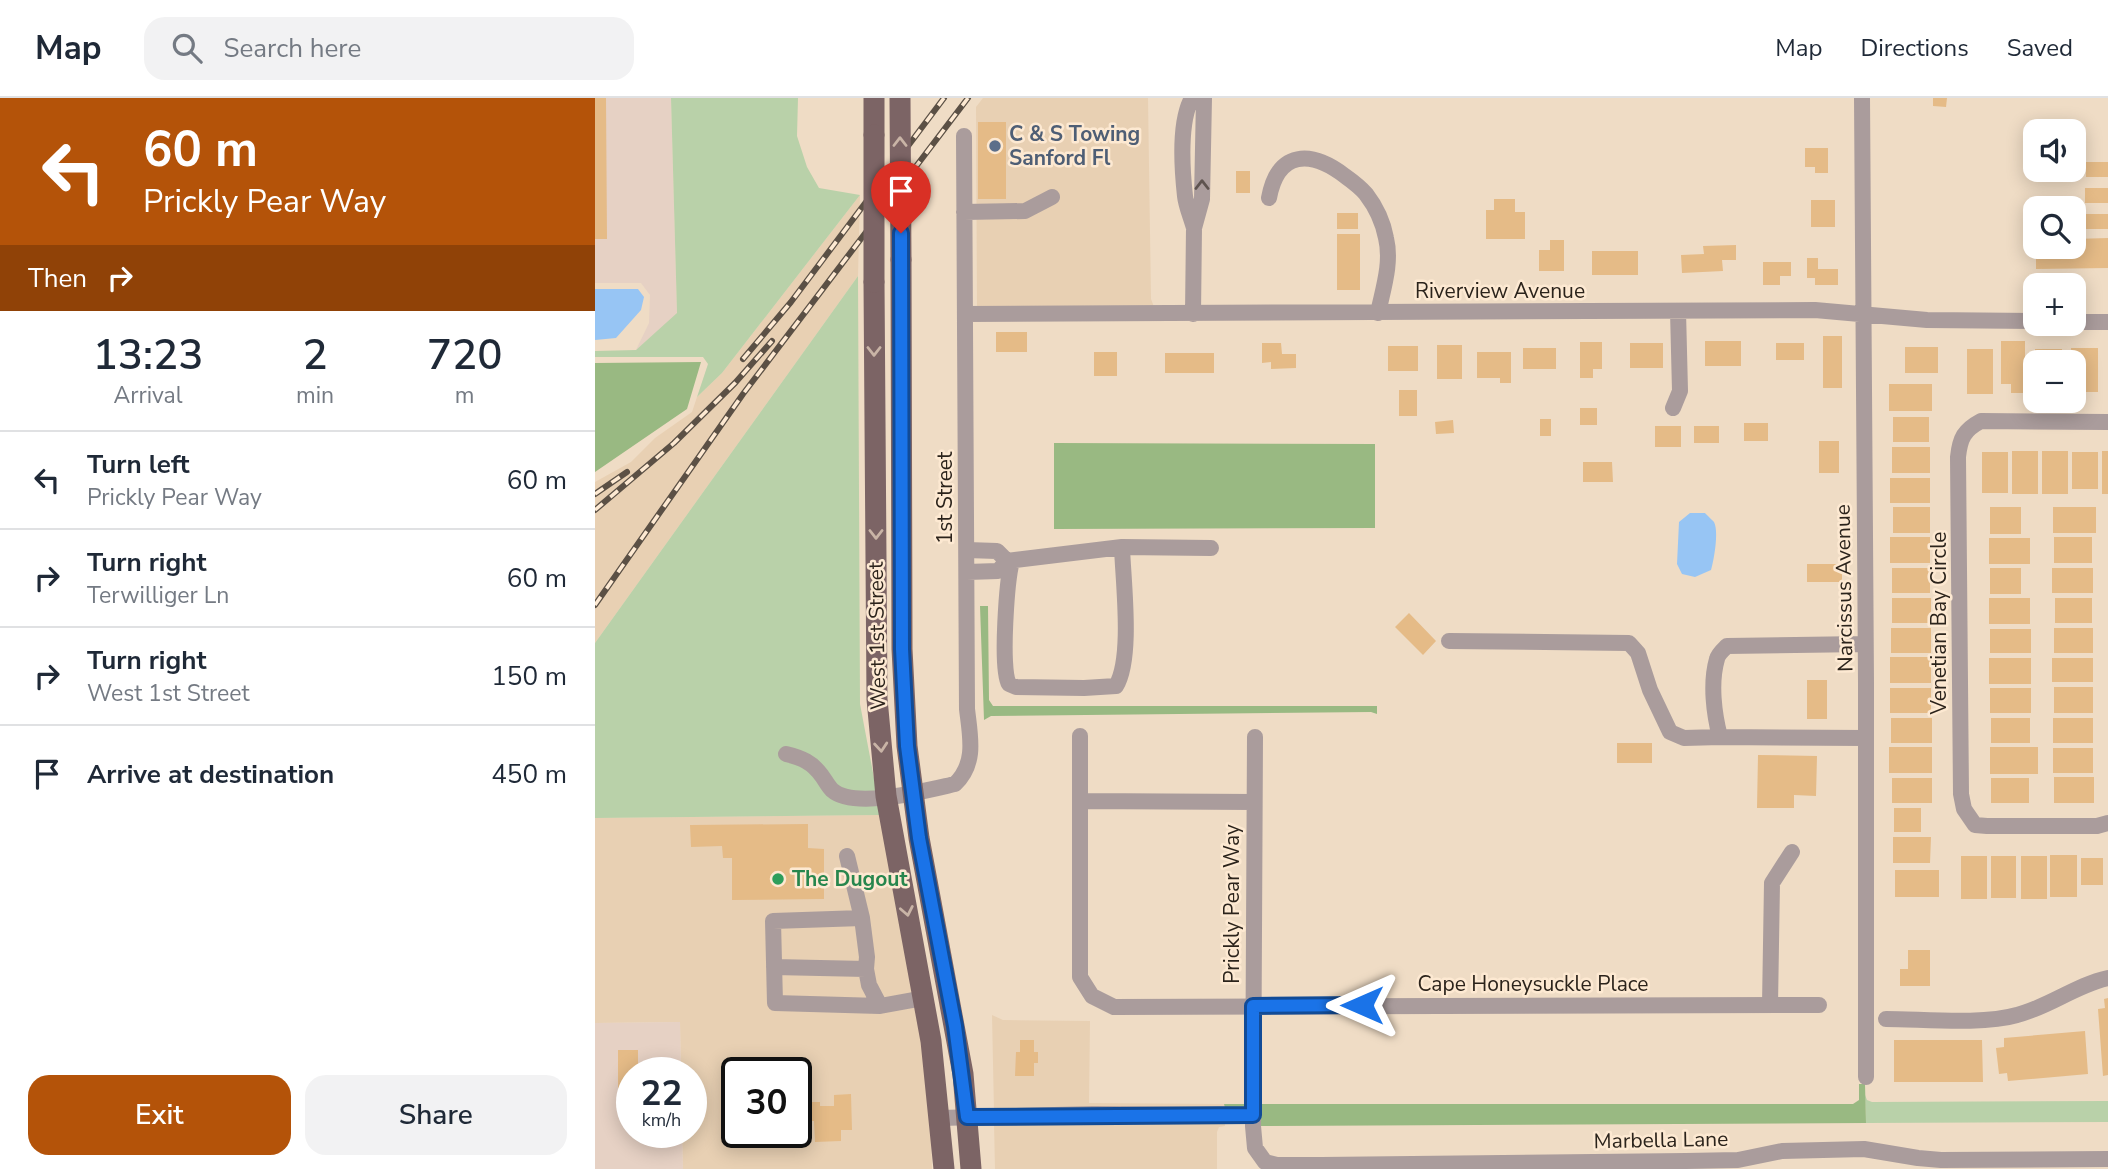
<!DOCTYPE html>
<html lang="en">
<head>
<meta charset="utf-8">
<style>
  body { margin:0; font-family:"Nunito Sans",sans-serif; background:#f2f2f3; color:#1f2937; height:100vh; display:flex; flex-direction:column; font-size:26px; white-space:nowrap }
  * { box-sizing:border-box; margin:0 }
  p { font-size:23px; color:#747a83 }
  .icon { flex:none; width:38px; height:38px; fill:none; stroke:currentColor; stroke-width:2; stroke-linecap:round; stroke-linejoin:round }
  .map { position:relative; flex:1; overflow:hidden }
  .details { display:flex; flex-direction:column; background:#fff; width:595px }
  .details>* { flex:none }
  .hud { background:#b45309; color:#fff; overflow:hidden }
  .controls { position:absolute; left:1428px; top:21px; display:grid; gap:14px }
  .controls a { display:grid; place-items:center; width:63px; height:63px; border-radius:14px; background:#fff; box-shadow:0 4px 18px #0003; font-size:35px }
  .speed { position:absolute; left:21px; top:959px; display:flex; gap:14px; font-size:35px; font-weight:700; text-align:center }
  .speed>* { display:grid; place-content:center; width:91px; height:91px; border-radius:50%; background:#fff; box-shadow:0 4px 18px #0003; line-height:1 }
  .speed small { font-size:18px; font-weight:400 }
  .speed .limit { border:4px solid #111; border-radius:10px; background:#fff; color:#111 }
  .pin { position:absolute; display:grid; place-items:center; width:60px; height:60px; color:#fff; margin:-72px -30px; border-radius:50% 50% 50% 0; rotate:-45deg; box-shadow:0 0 7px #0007 }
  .pin .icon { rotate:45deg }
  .me { position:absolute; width:77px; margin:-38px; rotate:270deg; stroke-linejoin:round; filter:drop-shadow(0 0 5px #0008) }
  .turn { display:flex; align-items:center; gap:24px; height:147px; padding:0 28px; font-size:32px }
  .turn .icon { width:91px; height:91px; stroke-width:2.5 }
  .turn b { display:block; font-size:49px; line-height:60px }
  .then { display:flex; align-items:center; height:66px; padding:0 28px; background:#0003; gap:14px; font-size:26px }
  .eta { display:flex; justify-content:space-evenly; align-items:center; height:119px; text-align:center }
  .eta b { font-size:42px; font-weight:600; line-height:49px }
  .action { display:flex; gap:14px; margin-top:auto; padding:14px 28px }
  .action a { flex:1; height:80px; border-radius:21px; background:#b45309; color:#fff; font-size:28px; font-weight:600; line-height:80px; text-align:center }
  .action a+a { background:#f2f2f3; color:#1f2937 }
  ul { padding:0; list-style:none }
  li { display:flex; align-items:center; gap:21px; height:98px; padding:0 28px; border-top:2px solid #e0e1e3 }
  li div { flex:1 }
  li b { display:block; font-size:26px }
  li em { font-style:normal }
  header { display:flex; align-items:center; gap:42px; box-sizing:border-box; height:98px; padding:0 35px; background:#fff; border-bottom:2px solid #e0e1e3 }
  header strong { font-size:33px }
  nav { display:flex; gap:38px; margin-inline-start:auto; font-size:24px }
  .search { width:490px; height:63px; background:#f2f2f3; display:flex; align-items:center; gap:18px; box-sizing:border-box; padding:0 24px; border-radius:21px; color:#747a83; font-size:26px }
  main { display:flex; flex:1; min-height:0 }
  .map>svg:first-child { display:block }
</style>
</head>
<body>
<header>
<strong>Map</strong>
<div class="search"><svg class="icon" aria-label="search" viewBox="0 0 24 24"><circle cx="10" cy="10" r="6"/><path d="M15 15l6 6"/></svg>Search here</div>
<nav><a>Map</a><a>Directions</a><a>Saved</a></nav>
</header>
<main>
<section class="details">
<div class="hud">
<div class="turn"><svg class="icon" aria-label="left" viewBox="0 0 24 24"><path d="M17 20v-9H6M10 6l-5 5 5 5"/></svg><div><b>60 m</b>Prickly Pear Way</div></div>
<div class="then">Then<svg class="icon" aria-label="right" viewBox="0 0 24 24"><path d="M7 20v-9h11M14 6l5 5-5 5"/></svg></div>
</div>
<div class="eta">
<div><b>13:23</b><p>Arrival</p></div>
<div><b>2</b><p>min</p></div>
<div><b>720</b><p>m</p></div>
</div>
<ul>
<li><svg class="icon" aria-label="left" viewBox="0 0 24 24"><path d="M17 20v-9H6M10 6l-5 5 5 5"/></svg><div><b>Turn left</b><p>Prickly Pear Way</p></div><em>60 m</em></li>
<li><svg class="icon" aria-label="right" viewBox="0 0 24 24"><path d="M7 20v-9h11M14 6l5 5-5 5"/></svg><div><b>Turn right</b><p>Terwilliger Ln</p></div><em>60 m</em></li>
<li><svg class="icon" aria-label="right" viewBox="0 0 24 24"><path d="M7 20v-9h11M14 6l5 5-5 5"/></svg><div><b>Turn right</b><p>West 1st Street</p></div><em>150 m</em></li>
<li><svg class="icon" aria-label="arrive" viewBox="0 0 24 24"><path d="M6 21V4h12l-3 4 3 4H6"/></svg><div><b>Arrive at destination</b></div><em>450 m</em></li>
</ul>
<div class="action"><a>Exit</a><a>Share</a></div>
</section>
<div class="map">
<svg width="1513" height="1071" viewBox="0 0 1513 1071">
  <rect width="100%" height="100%" fill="#efdcc5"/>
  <path fill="#e8d0b3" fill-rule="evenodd" d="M388 0H553L556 201 559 209H382L381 9Z
    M265 97 263 178 0 545V384L36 364 60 340 97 314 102 299 127 275Z
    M286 717 335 994 337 1071H88L87 1034H96V975H86L85 924 0 925V720ZM142 975H201V1034H142Z
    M397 917 408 922 495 923 494 1005 630 1006V1010L399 1012Z
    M499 1023H630V1028L624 1029 622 1034V1071H400L399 1025Z"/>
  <path fill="#e6d1c4" d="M0 0H76L82 216 41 252 54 225 55 197 46 185H0Z
    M85 924 86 975H37V1034H87L88 1071H0V925Z"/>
  <path fill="#b9d1a9" d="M76 0H203L202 38 212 69 224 90 265 97 127 275 102 299 113 266 108 259H0V253L41 252 82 215Z
    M263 178 265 606 286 717 0 720V545Z
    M1270 997 1272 1002 1277 1004 1513 1003V1024L1271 1025Z"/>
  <path fill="#99b982" d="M106 264 92 311 0 374V265Z
    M459 345 780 346V430L459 431Z
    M385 508H393L394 602 398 608H782V616L776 614 396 618 389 622Z
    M1264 986H1270L1271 1025 666 1028V1010H630L629 1006H582H1258L1264 1002Z"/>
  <path fill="#97c5f4" d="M0 191H43L49 199 46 212 21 240 0 242Z
    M1095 415H1110C1111 416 1118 423 1119 424 1124 433 1119 462 1116 472L1100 479 1087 476 1082 466 1084 424Z"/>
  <path fill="#e5bb87" d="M0 0H11L12 141H0Z
    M1338 0H1352L1351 9 1338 8Z
    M383 24H411V101H383Z
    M1210 50H1233V75H1220V69H1210Z
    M1491 64H1513V79H1491Z
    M641 73H655V95H641Z
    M1490 90H1513V105H1490Z
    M899 101H920V114H930V141H891V112H899Z
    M1216 102H1240V129H1216Z
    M742 115H763V131H742Z
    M1490 116H1513V131H1490Z
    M742 136H765V192H742Z
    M1513 140V170L1441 171V149H1479V141Z
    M955 142H969V173H944V152H955Z
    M1141 147V162H1127L1128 173 1087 175 1086 157 1109 156 1108 148Z
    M997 153H1043V177H997Z
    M1212 160H1223V171H1243V187H1220V180H1212Z
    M1168 164H1196V178H1185V187H1168Z
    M401 234H432V254H401Z
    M1228 238H1247V290H1228Z
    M1110 243H1146V268H1110Z
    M1406 243H1430V295H1416V286H1406Z
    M985 244H1007V271H998V280H985Z
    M667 245H686L687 256H701V270L676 271V264L667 265Z
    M1035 245H1068V270H1035Z
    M1181 245H1209V262H1181Z
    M842 247H867V281H842Z
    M793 248H823V273H793Z
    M1310 249H1343V275H1310Z
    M928 250H961V271H928Z
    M1476 250H1503V294H1479Z
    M1372 251H1398V296H1372Z
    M1440 251H1467V264H1440Z
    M499 254H522V278H499Z
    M882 254H916V285H905V280H882Z
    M570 255H619V275H570Z
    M1294 286H1337V313H1294Z
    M804 292H822V318H804Z
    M985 310H1002V327H985Z
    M1298 319H1334V344H1298Z
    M945 321H956V338H945Z
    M858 322 859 335 841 336 840 324Z
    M1149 325H1173V343H1149Z
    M1060 328H1086V349H1060Z
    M1099 328H1124V345H1099Z
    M1224 343H1244V375H1224Z
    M1297 349H1335V375H1297Z
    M1417 353H1443V396H1417Z
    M1447 353H1473V396H1447Z
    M1507 353H1513V396H1507Z
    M1387 354H1413V395H1387Z
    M1477 354H1503V391H1477Z
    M988 364H1017L1018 384H988Z
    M1295 380H1335V405H1295Z
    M1298 409H1335V435H1298Z
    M1395 409H1426V436H1395Z
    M1458 409H1501V435H1458Z
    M1295 439H1335V465H1295Z
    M1459 439H1497V465H1459Z
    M1394 440H1435V466H1394Z
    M1212 466H1247V484H1212Z
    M1297 470H1335V495H1297Z
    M1395 470H1426V496H1395Z
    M1457 470H1498V495H1457Z
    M1297 500H1336V525H1297Z
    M1394 500H1435V526H1394Z
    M1460 500H1497V525H1460Z
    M814 515 841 543 828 557 800 529Z
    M1296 530H1336V555H1296Z
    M1459 530H1498V555H1459Z
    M1395 531H1436V555H1395Z
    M1295 559H1336V585H1295Z
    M1394 560H1436V586H1394Z
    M1457 560H1498V584H1457Z
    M1212 582H1232V621H1212Z
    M1459 589H1498V615H1459Z
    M1295 590H1336V615H1295Z
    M1395 590H1436V615H1395Z
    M1296 620H1337V645H1296Z
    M1396 620H1435V645H1396Z
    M1458 620H1498V645H1458Z
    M1022 645H1057V665H1022Z
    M1294 649H1337V675H1294Z
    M1395 649H1443V676H1395Z
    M1458 650H1498V675H1458Z
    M1163 657 1222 658 1221 698 1199 697V710H1162Z
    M1459 679H1499V705H1459Z
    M1297 680H1337V705H1297Z
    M1396 680H1434V705H1396Z
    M1299 710H1326V734H1299Z
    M213 726V750L229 751V801L137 802V760H128L127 748 96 749 95 727Z
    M1298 739H1336L1335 765H1298Z
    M1455 757H1482V799H1455Z
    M1366 758H1392V801H1366Z
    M1396 758H1421V800H1396Z
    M1426 758H1452V801H1426Z
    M1486 760H1508V787H1486Z
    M1300 772H1344V799H1300Z
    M1313 852H1335V888H1305V871H1313Z
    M1513 900V977L1508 978 1503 911 1510 910 1509 901Z
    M1490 933 1493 976 1413 983 1412 975 1404 976 1401 950 1409 949V940Z
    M425 942H439V954H443V965H439V978H420L421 954H425Z
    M1299 942H1387L1388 984H1299Z
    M23 952H43V975H37V1007H23Z
    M256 996 257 1032H246V1043L220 1044 219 1023H214L213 1004H225V1008H239V997Z"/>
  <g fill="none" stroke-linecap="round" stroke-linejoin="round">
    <path stroke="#aa9c9c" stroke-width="16" d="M597 0C584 23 587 71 590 98 591 108 596 119 599 130
      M1267 0 1271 584V979
      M674 100C683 52 716 52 750 78 757 83 765 89 771 96 781 109 788 124 791 140 797 165 788 191 783 215
      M369 114 430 113 457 99
      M370 216 1220 212 1332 222 1440 223
      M598 216 599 130 607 101 609 0
      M1479 224H1513
      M1078 310 1085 293 1083 213
      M1513 324 1386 323C1369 332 1365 340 1363 359L1366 696 1369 711 1380 727 1392 728H1502L1513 725
      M372 452 402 453 412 463 403 473 372 474
      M412 463 527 449 616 450
      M417 463C412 481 405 571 414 586L421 589 489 590 521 588C538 560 528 483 527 449
      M854 543 1034 545 1043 555 1055 592 1075 634 1089 640 1125 639
      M1269 546 1132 548C1128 552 1123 556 1122 561 1115 585 1119 616 1125 639L1270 640
      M485 638V879L497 898 519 909 1224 907
      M660 639 658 1028 660 1050 670 1064 682 1067H726L1091 1063 1143 1062 1187 1053 1269 1051 1323 1060 1346 1062 1513 1061
      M191 656C207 660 217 664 227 678 230 682 233 688 237 692 259 712 333 692 360 686 382 665 375 638 372 611L369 38
      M485 703 659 704
      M252 758 267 820
      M179 869 271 871
      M1175 907 1177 785 1197 754
      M285 908 274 887 271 871 272 859 267 820 178 823 180 905 285 908 329 900
      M1291 921C1327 921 1388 927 1422 917 1454 909 1481 887 1513 880
      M345 1020 498 1016 658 1017"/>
    <path stroke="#7c6465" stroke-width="21" d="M279 0V37
      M306 162 307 551 312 648 324 740 368 976 376 1071
      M279 184 282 601 291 698 336 943 349 1071"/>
    <defs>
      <path id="rail" d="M148 261 196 204 349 0
        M0 396 32 374
        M0 412 79 345 140 285 177 243
        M0 507 148 296 373 0"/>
    </defs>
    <use href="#rail" stroke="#5b5045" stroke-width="6"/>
    <use href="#rail" stroke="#fde9d2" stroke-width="3.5" stroke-dasharray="10" stroke-linecap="butt"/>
    <path stroke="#7c6465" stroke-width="21" d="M305 1 306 162
      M279 184V37"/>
  </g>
  <defs><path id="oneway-chevron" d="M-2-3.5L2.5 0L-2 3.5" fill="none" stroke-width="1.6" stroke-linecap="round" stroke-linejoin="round" transform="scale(1.75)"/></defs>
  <g stroke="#c9b4a6">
    <use href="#oneway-chevron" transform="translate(305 44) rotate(-90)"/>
    <use href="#oneway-chevron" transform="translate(279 253) rotate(90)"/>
    <use href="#oneway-chevron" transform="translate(281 436) rotate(90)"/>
    <use href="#oneway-chevron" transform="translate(286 649) rotate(85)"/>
    <use href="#oneway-chevron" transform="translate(312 813) rotate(79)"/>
  </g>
  <use stroke="#5e534f" href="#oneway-chevron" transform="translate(607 87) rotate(-90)"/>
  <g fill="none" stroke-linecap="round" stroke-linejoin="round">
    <defs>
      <path id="route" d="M306 135 307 551 312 648 324 740 360 928 372 1019 658 1017V908L767 907"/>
    </defs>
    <use href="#route" stroke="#114b97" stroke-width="18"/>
    <use href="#route" stroke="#1a73e8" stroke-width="12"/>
  </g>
  <circle fill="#5c6f8a" stroke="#fde9d2" stroke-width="2.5" cx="400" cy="48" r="7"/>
  <circle fill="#2e9e5b" stroke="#fde9d2" stroke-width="2.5" cx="183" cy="781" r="7"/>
  <g text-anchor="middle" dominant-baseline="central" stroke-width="5" stroke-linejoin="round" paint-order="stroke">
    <g font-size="21" font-weight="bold" fill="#4e5e75" stroke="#fde9d2" text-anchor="start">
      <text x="414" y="36">C &amp; S Towing<tspan x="414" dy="24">Sanford Fl</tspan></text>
    </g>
    <g font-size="21" fill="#2b231b" stroke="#fde9d2">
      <text x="905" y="193">Riverview Avenue</text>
      <text transform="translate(350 400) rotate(-90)">1st Street</text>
      <text transform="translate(1249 490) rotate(-91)">Narcissus Avenue</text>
      <text transform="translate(1344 525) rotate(-90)">Venetian Bay Circle</text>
      <text transform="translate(282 538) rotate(-91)">West 1st Street</text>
      <text transform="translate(637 806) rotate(-90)">Prickly Pear Way</text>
      <text x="938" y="886">Cape Honeysuckle Place</text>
      <text transform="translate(1066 1042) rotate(-1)">Marbella Lane</text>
    </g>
    <g font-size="21" font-weight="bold" fill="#27864d" stroke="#fde9d2" text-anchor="start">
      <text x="197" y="781">The Dugout</text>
    </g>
  </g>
</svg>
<div class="controls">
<a><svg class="icon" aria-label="sound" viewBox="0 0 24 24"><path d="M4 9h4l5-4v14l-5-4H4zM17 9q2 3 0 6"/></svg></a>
<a><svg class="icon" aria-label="search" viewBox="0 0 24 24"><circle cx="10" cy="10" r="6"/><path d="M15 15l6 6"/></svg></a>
<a>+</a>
<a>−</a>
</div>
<div class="speed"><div>22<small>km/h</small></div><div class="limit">30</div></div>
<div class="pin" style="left:306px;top:135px;background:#d93025"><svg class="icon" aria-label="arrive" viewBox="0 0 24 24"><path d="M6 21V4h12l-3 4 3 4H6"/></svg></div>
<svg class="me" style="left:767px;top:907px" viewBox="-20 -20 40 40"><path d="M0-17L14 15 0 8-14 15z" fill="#1a73e8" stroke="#fff" stroke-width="4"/></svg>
</div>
</main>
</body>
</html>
